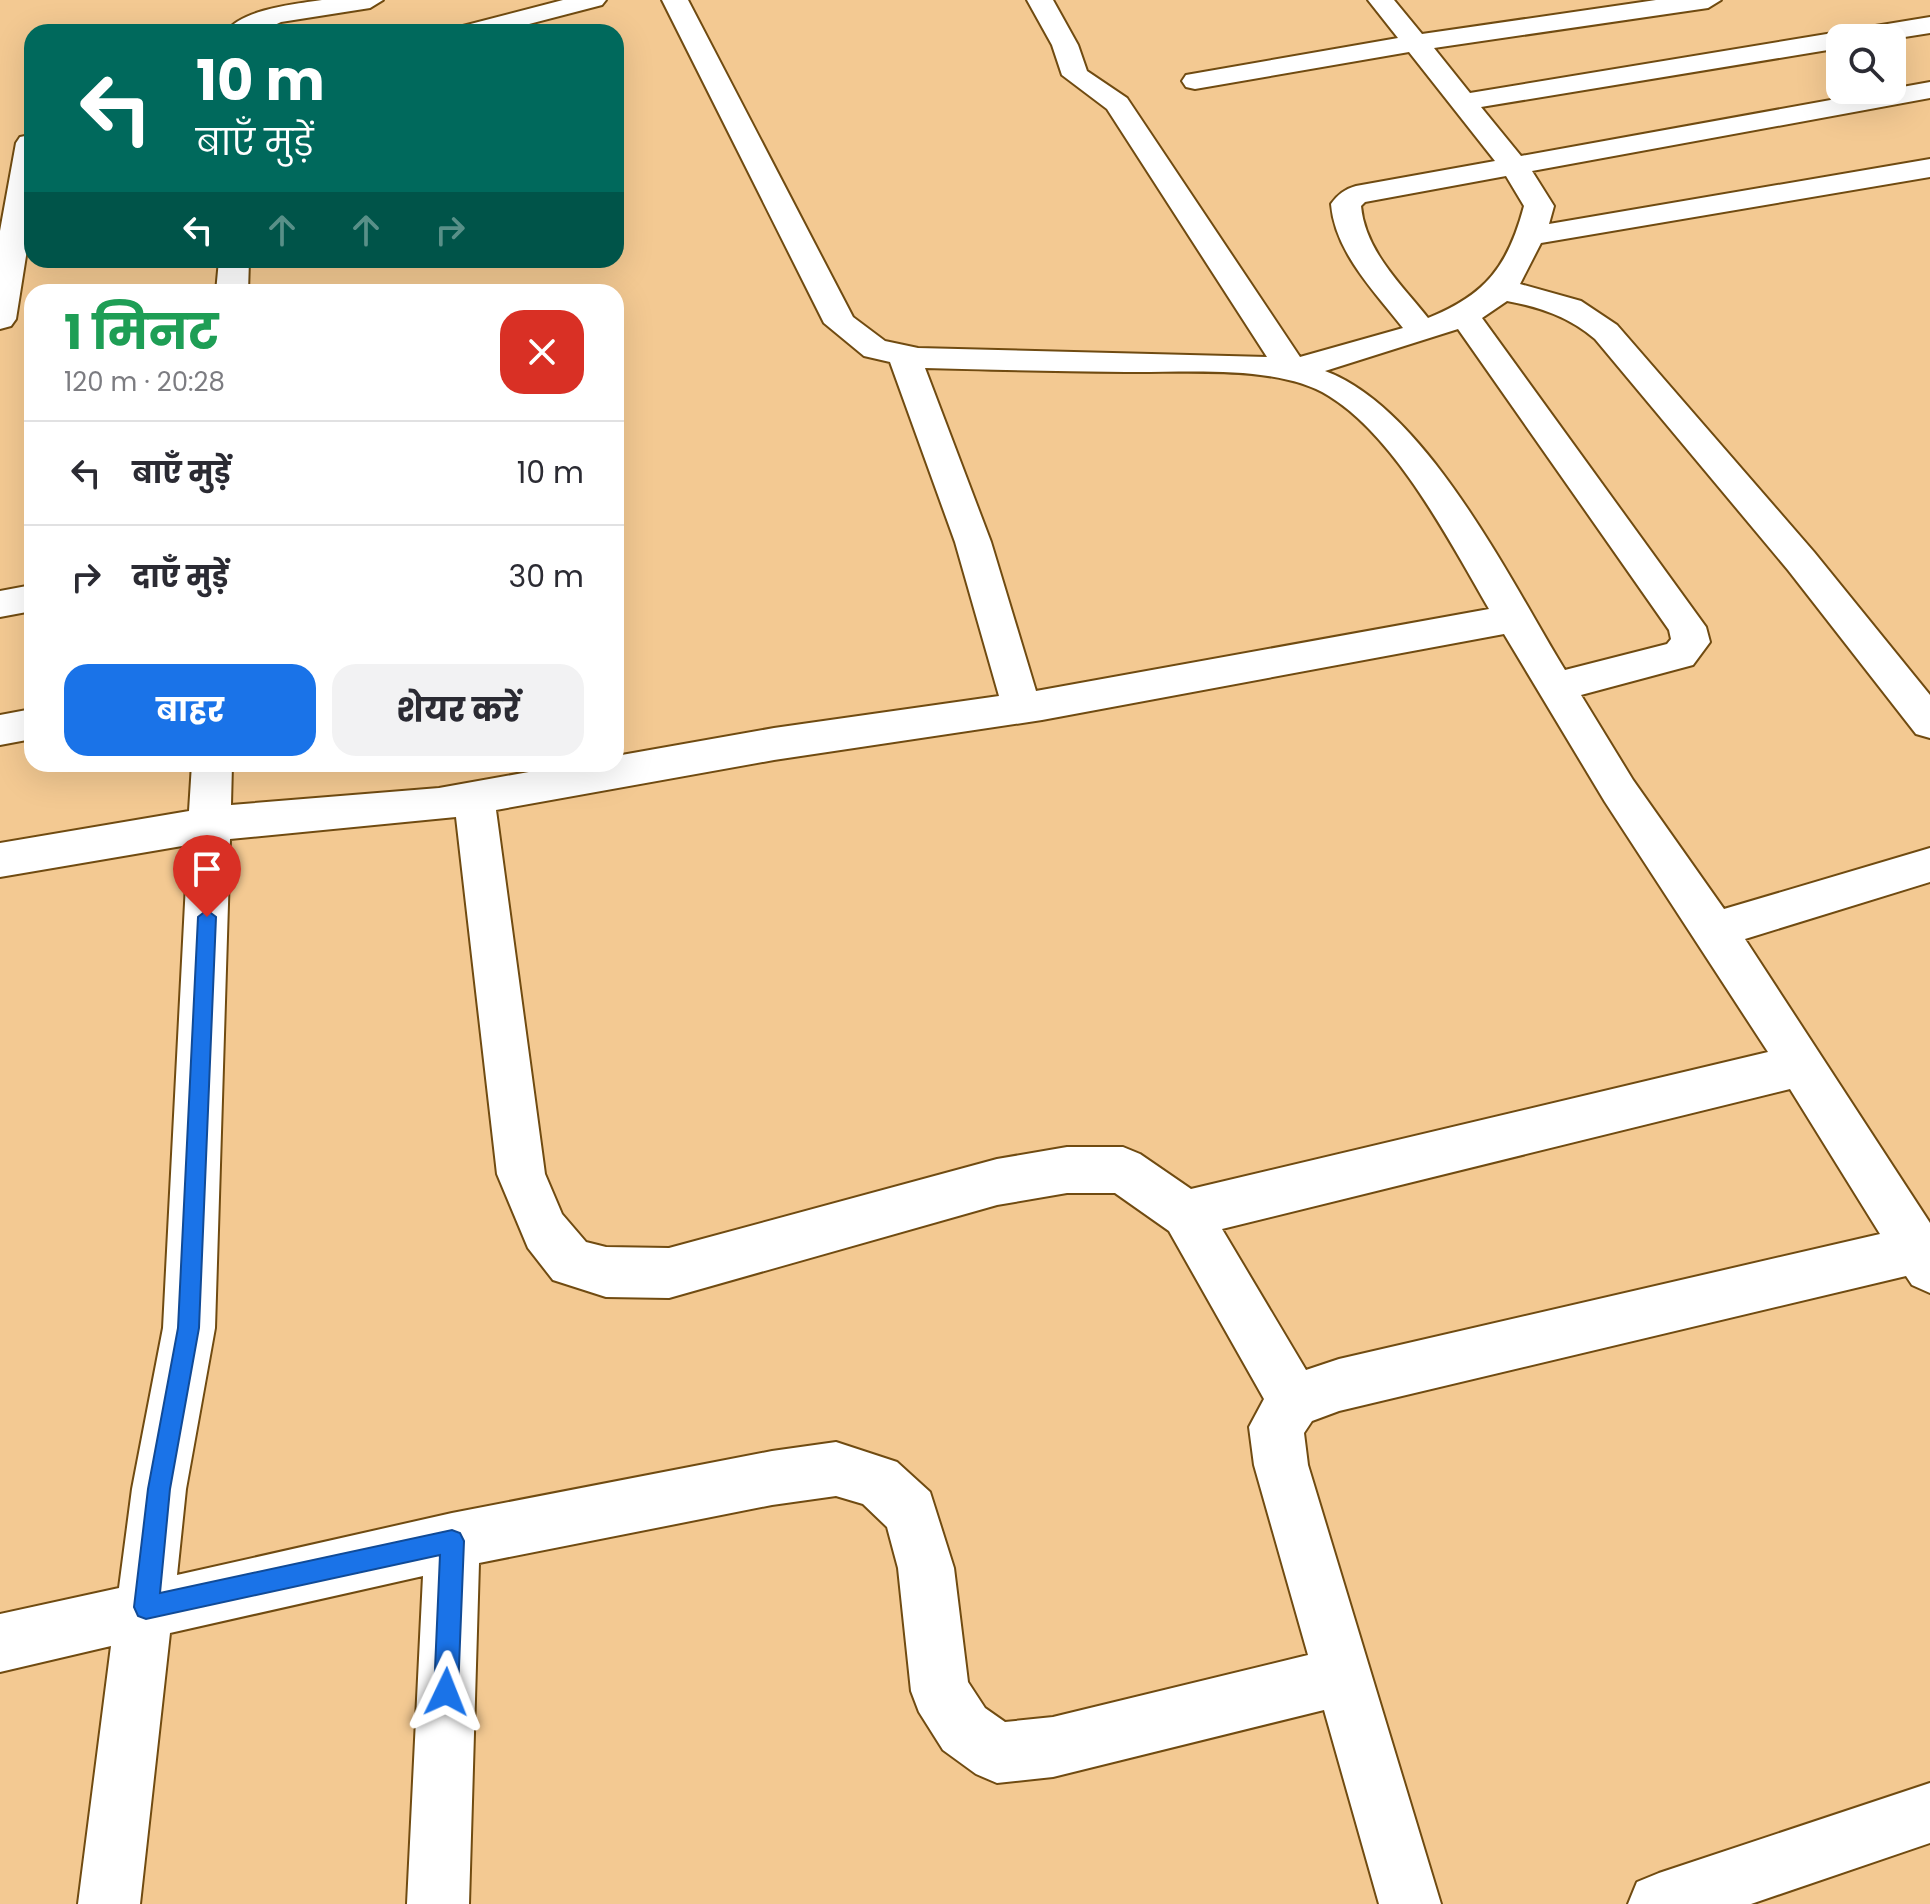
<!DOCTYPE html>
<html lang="hi">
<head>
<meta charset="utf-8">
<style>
  body { margin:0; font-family:Poppins,"Noto Sans Devanagari",sans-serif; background:#f2f2f3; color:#2b2b33; height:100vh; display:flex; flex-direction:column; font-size:30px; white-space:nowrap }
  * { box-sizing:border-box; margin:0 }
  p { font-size:26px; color:#7c7c81 }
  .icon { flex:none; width:44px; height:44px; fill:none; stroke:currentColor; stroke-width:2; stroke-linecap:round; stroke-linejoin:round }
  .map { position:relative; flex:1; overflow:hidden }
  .sheet { position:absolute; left:24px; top:284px; width:600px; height:488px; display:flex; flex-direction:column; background:#fff; border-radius:24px; box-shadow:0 8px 32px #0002 }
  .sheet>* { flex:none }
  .top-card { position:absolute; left:24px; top:24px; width:600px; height:244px; border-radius:24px; box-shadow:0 8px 32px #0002; background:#00695c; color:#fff; overflow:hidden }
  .controls { position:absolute; left:1826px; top:24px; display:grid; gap:16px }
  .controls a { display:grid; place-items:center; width:80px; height:80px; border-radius:16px; background:#fff; box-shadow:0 8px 32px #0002; font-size:40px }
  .pin { position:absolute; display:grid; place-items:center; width:68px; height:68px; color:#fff; margin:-82px -34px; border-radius:50% 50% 50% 0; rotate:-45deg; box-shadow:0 0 8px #0007 }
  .pin .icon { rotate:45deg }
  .me { position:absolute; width:88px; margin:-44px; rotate:2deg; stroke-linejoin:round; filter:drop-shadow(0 0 6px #0008) }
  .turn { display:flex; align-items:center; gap:28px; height:168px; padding:0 40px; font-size:36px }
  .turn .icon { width:104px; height:104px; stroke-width:2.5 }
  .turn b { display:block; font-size:56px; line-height:68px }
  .lanes { display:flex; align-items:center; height:76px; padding:0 40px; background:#0003; justify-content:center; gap:40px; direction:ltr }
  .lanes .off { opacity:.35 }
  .round { display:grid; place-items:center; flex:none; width:84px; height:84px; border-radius:24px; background:#f2f2f3 }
  .head { display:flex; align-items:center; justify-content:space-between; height:136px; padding:0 40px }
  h1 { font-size:48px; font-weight:700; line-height:60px; color:#1e9e55 }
  .action { display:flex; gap:16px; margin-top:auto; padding:16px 40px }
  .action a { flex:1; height:92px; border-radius:24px; background:#1a73e8; color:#fff; font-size:32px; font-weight:700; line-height:92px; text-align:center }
  .action a+a { background:#f2f2f3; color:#2b2b33 }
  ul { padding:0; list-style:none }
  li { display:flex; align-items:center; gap:24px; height:104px; padding:0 40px; border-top:2px solid #e1e1e2 }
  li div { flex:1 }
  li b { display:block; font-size:30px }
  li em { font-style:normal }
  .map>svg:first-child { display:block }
</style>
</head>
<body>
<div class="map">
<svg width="1930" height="1904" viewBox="0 0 1930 1904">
  <rect width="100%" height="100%" fill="#f3c992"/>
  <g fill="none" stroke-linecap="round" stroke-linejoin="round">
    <defs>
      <path id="street" d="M322 0H383L370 8 281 22 260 32H226C242 9 296 4 322 0Z
        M563 0H606L602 5 498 32H455L459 27Z
        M662 0H688L853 317 885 341 918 348 1267 357 1107 109 1062 75 1052 45 1027 0H1053L1078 45 1087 71 1127 98 1300 357 1403 328C1374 291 1335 252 1331 204 1338 194 1345 189 1356 186L1495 161 1409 52 1195 89 1186 87 1182 81 1186 75 1398 38 1368 0H1394L1422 34 1656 0H1721L1708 8 1434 48 1470 93 1930 17V33L1892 39 1840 38V48L1481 107 1521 156 1930 82V98L1532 171 1554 206 1549 224 1930 159V177L1541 243 1520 284 1581 301 1617 325 1814 552 1930 695V738L1916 734 1788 570 1595 339C1569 317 1540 307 1507 301L1482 318 1706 627 1710 642 1693 665 1581 695 1633 780 1724 909 1930 848V882L1745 939 1930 1223V1293L1912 1285 1906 1276 1339 1411 1312 1421 1304 1433 1308 1465 1441 1904H1379L1324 1710 1053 1777 997 1783 976 1774 943 1750 919 1712 911 1691 898 1568 887 1527 863 1504 836 1496 772 1505 479 1563 469 1904H407L423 1576 170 1633 140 1904H78L111 1646 0 1672V1614L119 1588 132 1489 163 1328 188 845 0 877V843L189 811 192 764H232L231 805 439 788 573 764H616V756L774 728 999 696 955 542 890 362 864 356 824 323ZM1506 176 1524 206C1508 266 1486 295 1428 318 1402 285 1365 251 1361 206L1365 202ZM1458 329 1669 630 1671 639 1667 644 1565 670C1510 580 1426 408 1325 371ZM925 368C992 370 1059 371 1126 372 1185 373 1278 364 1329 396 1396 437 1450 542 1489 609L1036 691 991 542ZM1504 634 1605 802 1768 1052 1191 1189 1140 1154 1123 1147H1067L997 1159 669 1248 606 1247 586 1242 562 1214 545 1174 496 810 774 760 1042 720ZM456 817 497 1174 528 1248 553 1280 606 1297 669 1298 997 1205 1067 1193H1115L1169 1231 1264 1399 1249 1427 1254 1465 1308 1655 1053 1717 1005 1722 985 1708 968 1682 954 1568 930 1492 897 1462 836 1442 772 1451 452 1513 177 1575 186 1489 215 1328 230 839ZM1790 1089 1880 1234 1339 1359 1306 1370 1222 1229Z
        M30 135 32 218 16 319 11 326 0 329V231L16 143 20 137Z
        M219 260H249L248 292H216Z
        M32 585V611L0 617V591Z
        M32 709V739L0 745V715Z
        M1930 1783V1843L1751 1904H1628L1637 1882 1659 1873Z"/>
    </defs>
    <use href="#street" stroke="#704b11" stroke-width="4"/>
    <use href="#street" fill="#fff" fill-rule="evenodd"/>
  </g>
  <path fill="#1a73e8" stroke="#114b97" stroke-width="2" d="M207 910 216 917 199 1328 170 1489 160 1593 452 1530 460 1533 464 1541 458 1692 455 1701 446 1705 438 1701 434 1692 440 1555 146 1619 138 1616 134 1607 148 1489 178 1328 198 917Z"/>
</svg>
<div class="controls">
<a><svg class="icon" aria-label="search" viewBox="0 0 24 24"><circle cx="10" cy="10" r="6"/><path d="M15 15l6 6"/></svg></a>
</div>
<div class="pin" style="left:207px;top:917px;background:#d93025"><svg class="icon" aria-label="arrive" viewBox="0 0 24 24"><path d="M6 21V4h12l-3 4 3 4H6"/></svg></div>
<svg class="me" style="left:446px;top:1692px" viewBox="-20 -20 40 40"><path d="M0-17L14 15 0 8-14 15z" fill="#1a73e8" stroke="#fff" stroke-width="4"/></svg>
<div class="top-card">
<div class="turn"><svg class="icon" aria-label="left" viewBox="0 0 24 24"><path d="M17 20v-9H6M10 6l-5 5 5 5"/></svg><div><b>10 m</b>बाएँ मुड़ें</div></div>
<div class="lanes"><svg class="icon" aria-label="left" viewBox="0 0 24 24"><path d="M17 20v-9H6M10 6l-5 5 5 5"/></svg><svg class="icon off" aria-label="ahead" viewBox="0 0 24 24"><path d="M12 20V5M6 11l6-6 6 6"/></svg><svg class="icon off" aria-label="ahead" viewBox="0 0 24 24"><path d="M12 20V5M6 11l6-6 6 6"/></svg><svg class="icon off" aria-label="right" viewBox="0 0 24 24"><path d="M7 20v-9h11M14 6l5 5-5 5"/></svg></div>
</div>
<section class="sheet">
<div class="head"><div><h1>1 मिनट</h1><p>120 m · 20:28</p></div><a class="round" style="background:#d93025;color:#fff"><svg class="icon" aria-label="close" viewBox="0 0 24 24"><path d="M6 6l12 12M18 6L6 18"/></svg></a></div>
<ul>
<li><svg class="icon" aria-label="left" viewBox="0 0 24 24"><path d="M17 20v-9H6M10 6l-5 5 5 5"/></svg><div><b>बाएँ मुड़ें</b></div><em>10 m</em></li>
<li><svg class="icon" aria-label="right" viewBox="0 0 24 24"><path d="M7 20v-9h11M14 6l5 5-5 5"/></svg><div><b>दाएँ मुड़ें</b></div><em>30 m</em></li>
</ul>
<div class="action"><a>बाहर</a><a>शेयर करें</a></div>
</section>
</div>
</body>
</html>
